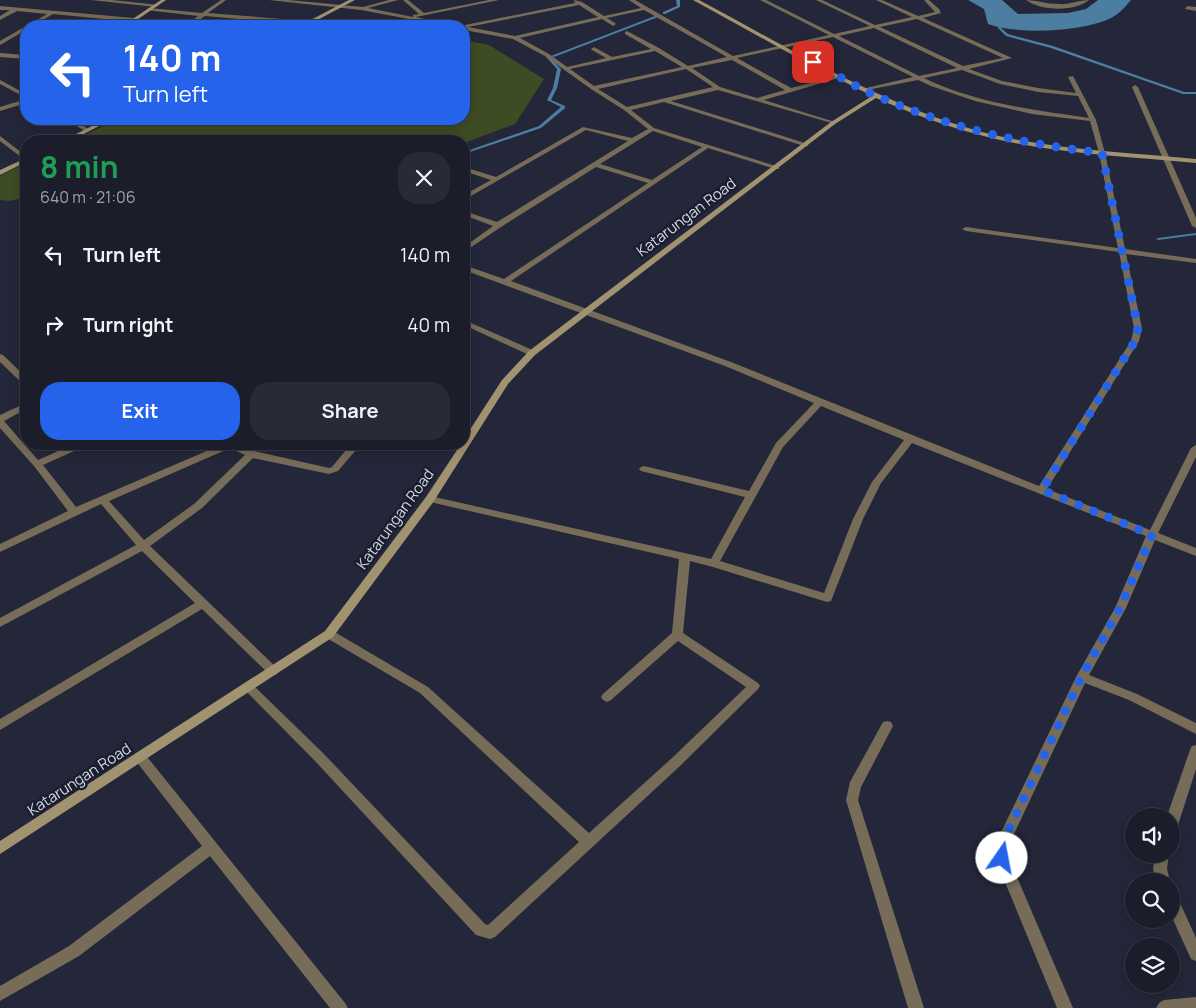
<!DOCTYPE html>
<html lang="en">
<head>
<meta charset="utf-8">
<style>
  body { margin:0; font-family:Manrope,sans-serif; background:#282a37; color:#f1f3f6; height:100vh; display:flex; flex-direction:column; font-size:19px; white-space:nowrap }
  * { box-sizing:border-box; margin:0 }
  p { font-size:16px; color:#a0a2a9 }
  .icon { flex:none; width:28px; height:28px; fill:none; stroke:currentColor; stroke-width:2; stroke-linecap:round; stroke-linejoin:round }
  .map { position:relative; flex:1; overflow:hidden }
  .details { position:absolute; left:20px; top:135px; width:450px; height:315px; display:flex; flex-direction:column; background:#1b1d2b; border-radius:20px; box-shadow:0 2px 12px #0003,0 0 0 1px #393b47 }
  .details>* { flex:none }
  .banner { position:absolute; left:20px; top:20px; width:450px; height:105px; border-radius:20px; box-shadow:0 2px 12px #0003,0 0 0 1px #393b47; background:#2563eb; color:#fff; overflow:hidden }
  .fabs { position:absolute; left:1125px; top:808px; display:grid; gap:10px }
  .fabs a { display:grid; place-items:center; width:55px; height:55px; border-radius:50%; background:#1b1d2b; box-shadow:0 2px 12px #0003,0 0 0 1px #393b47; font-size:25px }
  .pin { position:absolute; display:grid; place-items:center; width:42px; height:42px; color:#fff; margin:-21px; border-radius:10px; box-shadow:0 2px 8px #0006 }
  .me { position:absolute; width:55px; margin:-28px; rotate:12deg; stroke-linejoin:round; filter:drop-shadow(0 0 4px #0008) }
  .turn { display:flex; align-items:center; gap:18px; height:105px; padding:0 20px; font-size:22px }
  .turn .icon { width:65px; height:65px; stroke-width:2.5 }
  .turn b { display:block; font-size:35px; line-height:42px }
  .round { display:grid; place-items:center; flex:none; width:52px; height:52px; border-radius:20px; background:#282a37 }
  .headline { display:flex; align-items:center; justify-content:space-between; height:85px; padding:0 20px }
  h1 { font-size:30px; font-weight:700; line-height:38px; color:#1e9e55 }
  .primary-button { display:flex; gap:10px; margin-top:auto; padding:10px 20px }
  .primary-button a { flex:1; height:58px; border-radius:20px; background:#2563eb; color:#fff; font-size:20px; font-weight:700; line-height:58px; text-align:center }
  .primary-button a+a { background:#282a37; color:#f1f3f6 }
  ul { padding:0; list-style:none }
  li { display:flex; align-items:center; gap:15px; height:70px; padding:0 20px }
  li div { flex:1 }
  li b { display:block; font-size:19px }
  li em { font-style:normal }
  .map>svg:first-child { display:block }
</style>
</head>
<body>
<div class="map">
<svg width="1196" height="1008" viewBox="0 0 1196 1008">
  <rect width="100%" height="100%" fill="#242739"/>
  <path fill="#3e4c23" d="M464 40 489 45 544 79 515 124 464 143 424 139 418 141H72L118 119H464Z
    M26 163V197L9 201 0 200V176Z"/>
  <path fill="#4b7ea1" d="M968 0H1002L1018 14 1068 13 1086 9 1098 0H1131C1125 7 1119 14 1111 18 1082 32 1018 35 988 24L984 9Z"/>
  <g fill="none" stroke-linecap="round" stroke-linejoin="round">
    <path fill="#4b7ea1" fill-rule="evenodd" d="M676 0H680V7L665 14H663V12L677 6Z
      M655 16 658 17 554 57 551 56Z
      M996 20H998L1001 28 1008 34 1053 46 1184 92H1196V94H1183L1051 48 1006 36 998 28Z
      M548 56 561 69 557 88 551 100 565 106V108L541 128 464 154V152L539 126 561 107 547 100 553 88 557 69 546 57Z
      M1196 233V235L1158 240 1156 239 1158 238Z"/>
    <path fill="#766c57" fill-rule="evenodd" d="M91 0H112L159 5 156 7Z
      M221 0H226L208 13 309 21 312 23 309 25 205 16 190 26H185L198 16 146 10 149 8 202 13Z
      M269 0H288L363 7 389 0H398L368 8 413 17V15L419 14 403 0H408L424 13 489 0H499L416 17 455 26H446L361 10Z
      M574 0 582 2 604 16 641 8 629 0H635L733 56 829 35 760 0H766L834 34 870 26 816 0H822L875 25 912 17 876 0H882L918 16 935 12 924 0H929L939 9 941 13 923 18 1012 58 969 69 1002 81 1038 88 1076 93 1068 77 1073 76 1096 120 1105 153 1125 249 1196 259V263L1126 254 1142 328 1139 341 1047 489 1150 530 1191 448 1196 445V457L1158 533 1196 548V556L1155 540 1126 608 1089 675 1137 694 1196 723V734L1129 700 1085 683 1007 849 1014 870 1073 1008H1057L1000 870 993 849 1076 677 1115 608 1146 536 912 443 881 483 863 519 831 601 827 602 713 567 690 561 683 633 758 683 760 686 758 689 680 766 495 937 490 939 476 935 316 762 242 687 244 684 248 682 252 684 324 754 485 924 488 925 579 842 420 693 325 637 323 634 325 631 329 630 333 631 428 687 589 833 672 758 746 687 678 641 611 700 607 702 603 700 601 697 603 694 672 633 679 559 430 502 425 499 430 496 711 559 745 497 641 471 639 469 641 467 644 466 749 491 776 443 814 403 725 366 464 270V265L504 279 648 183 596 167 501 227 464 252V247L493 226 464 215V211L497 222 628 141 586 130 464 200V195L491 180 464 171V167L496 177 583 127 632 138 648 129 624 110 591 89 545 56 513 39 464 30 465 25 575 3ZM579 5 598 17 515 36 468 27ZM644 10 727 57 688 66 659 48 627 31 625 32V34L651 49 612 57 594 47 591 49 592 50 606 58 567 67 549 54 520 38 602 19 613 26 616 24 615 23 607 18ZM917 19 1003 58 963 66 880 27ZM874 28 957 68 919 76 839 36ZM833 37 913 77 862 89V91L918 80 931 86 975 101 1032 114 1090 121 1099 153 1118 248 966 227 962 229 966 231 1119 252 1134 328 1131 341 1039 486 731 362 511 281 708 148 775 169H779V167L654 128 631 110 664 102 804 146H808V144L671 101 718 90 835 124V122L764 100 842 77V75L791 88 737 58ZM655 51 682 67 594 86 570 69ZM732 60 785 90 757 98 720 87 692 68ZM686 69 713 87 627 107 598 89ZM962 70 1000 84 1038 92 1078 96 1089 118C1034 110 975 103 924 78ZM653 131 702 147 652 180 600 164ZM821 406 904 440 872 482 853 519 824 593 720 561 783 447Z
      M1026 0C1036 0 1047 4 1058 4 1069 5 1079 0 1089 0 1075 12 1041 11 1026 0Z
      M0 6 134 18 137 20 134 22 53 14 32 26H27L47 14 17 11 0 20V16L10 10H0Z
      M1187 6 1196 7V11L1185 9Z
      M26 26V30L0 45V41Z
      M0 53 26 55V59L0 57Z
      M0 80 26 94V98L0 84Z
      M1135 85 1138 87 1196 218V228L1192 226 1132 87Z
      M26 99V103L0 111V107Z
      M65 119H72L90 130 85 131Z
      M0 136 26 156V161L0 141Z
      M464 320 535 351 536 353 535 355H529L464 325Z
      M0 354 3 355 26 377V385L23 384 0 362Z
      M26 403V409L4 421 38 460 74 444H87L85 446 43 465 76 507 223 444H236L254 451 329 468 332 467 351 444H361L338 471 329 474 253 458 202 508 150 546 277 668 279 671 277 674 273 676 269 674 202 609 0 730V719L195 603 142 551 0 627V618L136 545 101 504 0 552V544L68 511 34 466 0 428V415ZM230 448 245 455 194 504 144 540 109 501Z
      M887 721 891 722 893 726 861 787 858 800 924 1008H908L846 800 850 782 883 722Z
      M1196 745V769L1178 825 1176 829 1171 831V816H1167L1190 750 1192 746Z
      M140 752 144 753 345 1003 348 1008H330L210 856 79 956 0 1001V986L69 946 202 846 136 761 134 757 136 753Z
      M1155 854H1169L1167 869 1170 881H1156L1153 869Z
      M1171 892 1176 894 1196 938V961L1191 959 1171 915Z
      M1196 997V1008H1156L1159 1003 1164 1000Z"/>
    <path fill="#a29370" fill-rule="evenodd" d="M161 0H166L128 26H122Z
      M349 0H355L306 26H299Z
      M693 0H699C791 49 881 105 982 132 1052 150 1125 152 1196 159V163C1124 156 1050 154 980 135 945 126 910 113 876 98L835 124 535 355 508 384 434 501 333 637 0 854V841L325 631 426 497 461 444H464V439L502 380 529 351 831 122 872 96 798 58Z
      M106 119H113L70 141H62Z
      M26 158V162L0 175V170Z"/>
  </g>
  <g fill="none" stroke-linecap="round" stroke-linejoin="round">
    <path stroke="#2563eb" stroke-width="9" stroke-dasharray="0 16.2" d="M813 62C834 73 855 87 877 96 949 128 1023 144 1102 153L1138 328 1135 341 1042 490 1152 535 1120 608 1082 676 1000 848 1002 858"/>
  </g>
  <g text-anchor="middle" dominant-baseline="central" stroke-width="5" stroke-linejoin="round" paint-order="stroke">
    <g font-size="15" fill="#d7d9e5" stroke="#1b1e2f">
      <text transform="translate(686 217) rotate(-37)">Katarungan Road</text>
      <text transform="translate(395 519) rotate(-54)">Katarungan Road</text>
      <text transform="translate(79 779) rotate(-33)">Katarungan Road</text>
    </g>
  </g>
</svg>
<div class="fabs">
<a><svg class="icon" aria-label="sound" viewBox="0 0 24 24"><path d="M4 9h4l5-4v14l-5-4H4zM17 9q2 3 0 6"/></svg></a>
<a><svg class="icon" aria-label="search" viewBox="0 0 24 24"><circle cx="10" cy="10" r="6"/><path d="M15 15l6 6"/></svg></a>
<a><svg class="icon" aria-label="layers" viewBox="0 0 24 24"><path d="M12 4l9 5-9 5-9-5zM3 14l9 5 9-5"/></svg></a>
</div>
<div class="pin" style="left:813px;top:62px;background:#d93025"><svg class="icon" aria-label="arrive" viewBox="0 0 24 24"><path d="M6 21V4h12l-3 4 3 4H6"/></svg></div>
<svg class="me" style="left:1002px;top:858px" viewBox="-20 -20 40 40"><circle r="19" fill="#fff"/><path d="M0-13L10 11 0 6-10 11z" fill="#2563eb"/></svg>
<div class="banner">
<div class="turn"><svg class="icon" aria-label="left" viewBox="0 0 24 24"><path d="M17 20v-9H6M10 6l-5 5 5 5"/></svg><div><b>140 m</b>Turn left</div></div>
</div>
<section class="details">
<div class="headline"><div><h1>8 min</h1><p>640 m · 21:06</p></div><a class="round"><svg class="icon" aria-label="close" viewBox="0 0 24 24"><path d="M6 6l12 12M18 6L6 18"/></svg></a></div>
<ul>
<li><svg class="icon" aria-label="left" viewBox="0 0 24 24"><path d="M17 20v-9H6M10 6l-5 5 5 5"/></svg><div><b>Turn left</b></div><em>140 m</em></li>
<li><svg class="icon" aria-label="right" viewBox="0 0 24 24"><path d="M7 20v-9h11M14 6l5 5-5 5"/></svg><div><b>Turn right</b></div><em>40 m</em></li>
</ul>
<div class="primary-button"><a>Exit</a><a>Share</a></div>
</section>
</div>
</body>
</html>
